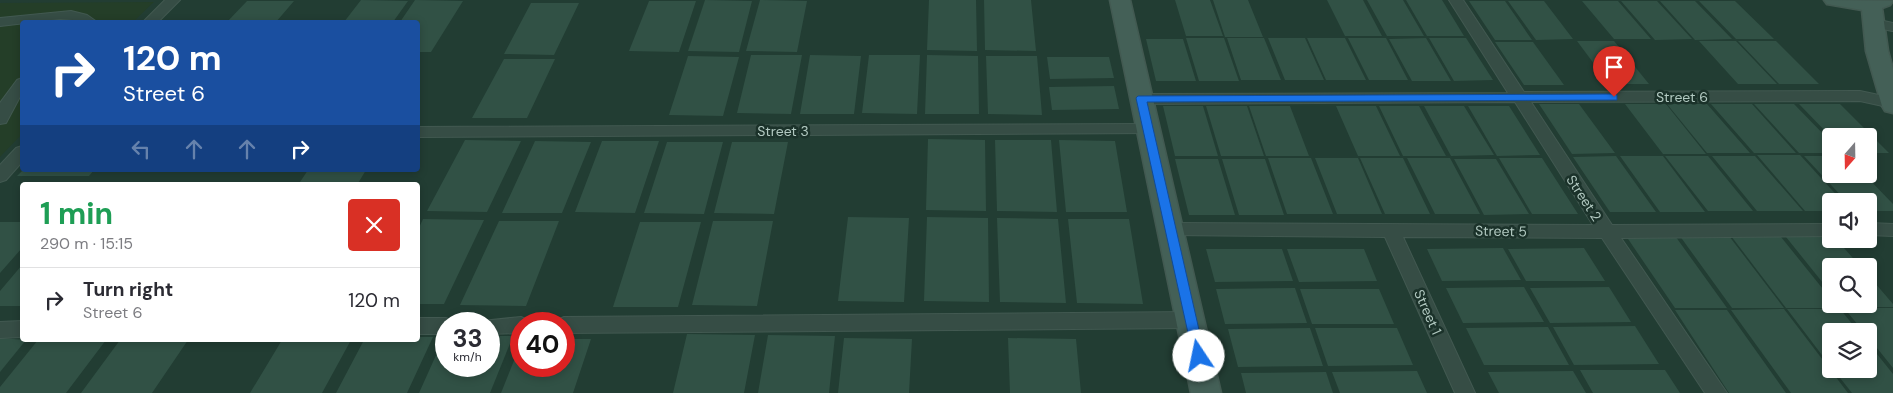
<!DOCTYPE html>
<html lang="en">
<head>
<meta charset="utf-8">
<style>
  body { margin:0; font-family:"DM Sans",sans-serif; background:#f7f7f7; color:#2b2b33; height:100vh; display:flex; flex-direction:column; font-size:19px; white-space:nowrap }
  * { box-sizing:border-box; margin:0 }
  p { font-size:16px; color:#7c7c81 }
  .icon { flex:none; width:28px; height:28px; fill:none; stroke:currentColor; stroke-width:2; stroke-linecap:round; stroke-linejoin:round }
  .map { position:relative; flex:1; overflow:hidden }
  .drawer { position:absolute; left:20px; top:182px; width:400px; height:160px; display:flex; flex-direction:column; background:#fff; border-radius:5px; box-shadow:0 2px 8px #0003 }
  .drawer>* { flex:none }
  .guide { position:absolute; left:20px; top:20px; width:400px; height:152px; border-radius:5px; box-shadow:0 2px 8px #0003; background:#1a4fa0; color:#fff; overflow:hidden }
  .needle { width:32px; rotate:200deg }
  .buttons { position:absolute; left:1822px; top:128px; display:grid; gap:10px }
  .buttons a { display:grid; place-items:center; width:55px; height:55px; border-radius:5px; background:#fff; box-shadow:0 2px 8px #0003; font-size:25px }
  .speed { position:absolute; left:435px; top:312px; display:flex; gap:10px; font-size:25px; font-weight:700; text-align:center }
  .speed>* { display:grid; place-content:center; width:65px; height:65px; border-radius:50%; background:#fff; box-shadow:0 2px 8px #0003; line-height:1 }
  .speed small { font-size:12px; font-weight:400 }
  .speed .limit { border:8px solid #d22; background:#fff; color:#111 }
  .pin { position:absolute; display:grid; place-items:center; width:42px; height:42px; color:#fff; margin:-51px -21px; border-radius:50% 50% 50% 0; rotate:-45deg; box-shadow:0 0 5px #0007 }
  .pin .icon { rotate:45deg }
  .me { position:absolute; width:55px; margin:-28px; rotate:349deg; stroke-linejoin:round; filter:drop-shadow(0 0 4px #0008) }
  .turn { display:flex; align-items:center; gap:18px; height:105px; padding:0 20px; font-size:22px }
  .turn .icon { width:65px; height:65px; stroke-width:2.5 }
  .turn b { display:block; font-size:35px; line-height:42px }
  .lanes { display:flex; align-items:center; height:48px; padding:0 20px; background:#0003; justify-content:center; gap:25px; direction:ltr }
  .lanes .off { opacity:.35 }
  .round { display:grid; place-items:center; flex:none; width:52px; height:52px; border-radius:5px; background:#f7f7f7 }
  .summary { display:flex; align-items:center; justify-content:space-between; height:85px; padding:0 20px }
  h1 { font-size:30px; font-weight:700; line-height:38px; color:#1e9e55 }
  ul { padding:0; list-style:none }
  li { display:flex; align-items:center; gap:15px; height:65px; padding:0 20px; border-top:1px solid #e1e1e2 }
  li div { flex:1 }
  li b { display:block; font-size:19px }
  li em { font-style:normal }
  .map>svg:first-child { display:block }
</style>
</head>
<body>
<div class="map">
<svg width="1893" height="393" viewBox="0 0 1893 393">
  <rect width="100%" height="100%" fill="#223d33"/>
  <path fill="#243e28" d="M154 2 133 22H22V134L0 157V3Z"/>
  <path fill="#315145" d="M361 0 408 1 393 22H344Z
    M415 0 463 1 431 52H418V22H400Z
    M705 0 752 1 739 52 688 51Z
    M760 0 807 1 797 52 746 51Z
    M929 0H976L977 51 927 50Z
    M984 0H1031L1036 51 985 50Z
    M1175 0H1210L1223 36H1186Z
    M1213 0H1248L1263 37H1225Z
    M1327 0H1363L1382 36H1345Z
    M1367 0H1403L1424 36H1387Z
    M1406 0H1442L1464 36H1427Z
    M247 1H294L276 22H227Z
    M649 1H696L679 52 629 51Z
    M1469 1H1505L1532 40H1495Z
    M1508 1H1544L1573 39 1536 40Z
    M1582 1H1618L1651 39H1614Z
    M1621 1H1657L1692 39 1655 40Z
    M1660 1H1695L1732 39 1695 40Z
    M1699 1H1735L1774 39H1736Z
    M531 3H579L554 55 504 54Z
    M1186 38H1224L1239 81H1199Z
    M1227 38H1264L1281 80H1241Z
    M1268 38H1305L1324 80H1285Z
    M1307 38H1345L1366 80H1326Z
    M1348 38H1386L1408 80H1369Z
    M1426 38 1451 81H1412L1389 39Z
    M1429 38H1466L1493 80 1454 81Z
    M1146 39H1183L1196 81H1156Z
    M1577 41H1614L1649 84H1609Z
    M1699 41H1736L1777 84H1738Z
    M1738 41H1776L1819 84H1779Z
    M1495 42H1533L1564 85H1524Z
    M751 55H802L791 114 737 113Z
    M810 55 861 56 854 114H800Z
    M869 55H920L917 114 862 113Z
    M927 55 978 56 979 114H925Z
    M688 56 739 57 723 116 669 115Z
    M986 56H1037L1042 115 988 114Z
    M1047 57H1109L1114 78 1050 79Z
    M504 59H555L527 118H472Z
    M1114 86 1119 109 1052 110 1049 87Z
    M1539 104H1579L1615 153 1572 154Z
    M1625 104H1666L1706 154H1663Z
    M1667 104H1707L1750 153H1707Z
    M1711 104H1752L1796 153H1754Z
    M1754 104H1794L1831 142V153H1799Z
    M1799 104H1840L1889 153H1869V136H1830Z
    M1163 106H1203L1218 156H1175Z
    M1206 106H1247L1264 156H1221Z
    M1249 106H1290L1309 156H1266Z
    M1336 106H1376L1400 156H1358Z
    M1379 106H1419L1446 156H1403Z
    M1424 106H1464L1494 155 1451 156Z
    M1468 106H1509L1540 155 1497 156Z
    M928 139 985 140 986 211 926 210Z
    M465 140 521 141 487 212 427 211Z
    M995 140H1051L1057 212 997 211Z
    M1059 140 1115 141 1127 212H1066Z
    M535 141 591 142 562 213H502Z
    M602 141H659L635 213 575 212Z
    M667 142H723L704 214 644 213Z
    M732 142H788L774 214 714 213Z
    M1757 155H1800L1842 201H1831V211H1805Z
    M1616 156 1656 212H1610L1573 157Z
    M1620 156H1663L1705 212H1660Z
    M1665 156H1708L1753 211H1708Z
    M1712 156H1755L1803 211H1757Z
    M1804 156H1831V174H1864L1893 204V211H1869V201H1846Z
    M1268 158H1311L1333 214H1287Z
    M1315 158H1358L1382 214H1337Z
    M1360 158H1403L1430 214H1385Z
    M1407 158H1450L1480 214H1435Z
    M1499 158H1542L1578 214H1532Z
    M1175 159H1218L1235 215H1189Z
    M1222 159H1265L1284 215H1239Z
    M1454 159H1496L1529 214 1484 215Z
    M23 170H94L89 176H17Z
    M308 170H366L357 185H298Z
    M848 217 909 218 904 302 838 301Z
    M927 217 988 218 989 302 924 301Z
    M997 218 1058 219 1066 303 1000 302Z
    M423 219 484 220 444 304H418V230Z
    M1068 219H1129L1143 304 1077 303Z
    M499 221H559L526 306 460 305Z
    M713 221H773L757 306 692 305Z
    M0 222H22V248L0 273Z
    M640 222H701L678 307H613Z
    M1677 232H1726L1784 308H1732Z
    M1728 232H1777L1831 299V304H1835L1839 308H1786Z
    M1782 232H1830L1831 239H1836L1860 266H1831V293Z
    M1624 233H1673L1727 308H1675Z
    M1503 248 1521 280 1442 281 1427 249Z
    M1584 248 1605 281H1526L1508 249Z
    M1206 249H1282L1293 281 1215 282Z
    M1287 249H1364L1377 281 1299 282Z
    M22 265V306H0V291Z
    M1869 276 1893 304V307H1843L1840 304H1869Z
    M1524 287 1544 322 1463 323 1446 288Z
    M1609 287 1631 322 1550 323 1530 288Z
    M1295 288 1307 323 1225 324 1216 289Z
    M1300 289H1379L1394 324H1312Z
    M1844 308H1893V368L1869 338V331H1863Z
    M1784 309 1848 393H1791L1731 310Z
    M1787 309H1840L1858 331H1831V367Z
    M1675 310H1727L1786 393H1729Z
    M1635 326 1659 364 1574 365 1553 327Z
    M1548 327 1569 365H1484L1466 328Z
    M1310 328 1323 366 1238 367 1228 329Z
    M1315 328H1397L1413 365 1328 366Z
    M446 333V366H489V336H513L490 393H419Z
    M687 334 755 335 744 393H673Z
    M768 335 835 336 829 393H758Z
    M418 337H433L407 393H336L364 340H418Z
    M0 338 26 340 0 372Z
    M844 338 912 339 909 393H838Z
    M1008 338 1076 339 1081 393H1010Z
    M564 339H591L573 393H501L521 343V366H564Z
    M38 340H106L66 393H0V387Z
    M120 340H188L152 393H81Z
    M282 340H351L322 393H250Z
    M1869 344 1893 374V393H1852L1833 369H1869Z
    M1580 370H1665L1680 393H1593Z
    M1417 371 1427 393H1340L1332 372Z
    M1573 371 1586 393H1499L1488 372Z
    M1326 372 1333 393H1246L1241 373Z"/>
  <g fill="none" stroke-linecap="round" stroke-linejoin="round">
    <defs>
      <path id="lane" d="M1874 23 1893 27"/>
      <path id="street" d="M165 0H180L158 22H143Z
        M1449 0H1463L1524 92 1860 91 1893 98 1892 108 1860 101 1531 102 1612 225 1831 224V236L1621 238 1727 393H1705L1602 238 1403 237 1475 393H1455L1385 237 1171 235 1165 234 1162 229 1165 224 1171 223 1593 225 1515 102 1141 104 1133 99 1141 94 1508 93Z
        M71 11 87 15 97 22 60 19 0 26V18Z
        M22 78V93L6 123 0 124V103L17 80Z
        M1148 124 1154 125 1156 129 1154 133 418 137V127Z
        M22 146V162L6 180 0 182V165L16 148Z
        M1869 223 1893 224V236L1869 235Z
        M1191 312 1198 315 1201 320 1198 325 1191 328 564 333V324H555L557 320 564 317Z
        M521 317 528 320 530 324H521V333L489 334V324H480L482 321Z
        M418 318H446L453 321 455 324H446V334H418Z
        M22 321V337L0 338V322Z"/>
      <path id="secondary" d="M1110 0H1130L1221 393H1191Z
        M1824 0 1893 1 1890 5 1882 8 1888 51 1893 69V113L1885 111 1882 106 1866 51 1862 10 1827 4Z"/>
    </defs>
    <use href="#lane" stroke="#425951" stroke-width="10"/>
    <use href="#street" stroke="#425951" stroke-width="2"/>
    <use href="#secondary" stroke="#425951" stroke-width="3"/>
    <use href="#lane" stroke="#364d45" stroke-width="8"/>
    <use href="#street" fill="#364d45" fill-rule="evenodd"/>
    <use href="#secondary" fill="#446057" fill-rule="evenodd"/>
  </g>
  <path fill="#1a73e8" stroke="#114b97" d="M1614 94 1617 95V100L1147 102 1205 356 1203 360H1194L1136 98 1138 96Z"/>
  <g text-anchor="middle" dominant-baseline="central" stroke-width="5" stroke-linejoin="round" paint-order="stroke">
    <g font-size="14" fill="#b2c9c1" stroke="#1b322a">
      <text x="1682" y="97">Street 6</text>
      <text x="783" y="131">Street 3</text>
      <text transform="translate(1584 198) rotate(57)">Street 2</text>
      <text transform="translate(1501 231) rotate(1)">Street 5</text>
      <text transform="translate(1428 312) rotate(66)">Street 1</text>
    </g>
  </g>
</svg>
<div class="buttons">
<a><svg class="needle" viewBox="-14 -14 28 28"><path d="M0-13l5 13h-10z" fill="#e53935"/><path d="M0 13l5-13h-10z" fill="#7c7c81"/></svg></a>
<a><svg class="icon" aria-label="sound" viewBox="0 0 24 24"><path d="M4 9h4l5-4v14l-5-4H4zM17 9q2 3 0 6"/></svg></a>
<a><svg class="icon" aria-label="search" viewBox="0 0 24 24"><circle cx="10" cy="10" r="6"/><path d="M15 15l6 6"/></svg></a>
<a><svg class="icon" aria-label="layers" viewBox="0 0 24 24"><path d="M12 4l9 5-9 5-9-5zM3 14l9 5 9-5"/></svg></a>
</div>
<div class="speed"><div>33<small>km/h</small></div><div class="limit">40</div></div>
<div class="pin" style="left:1614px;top:97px;background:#d93025"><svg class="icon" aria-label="arrive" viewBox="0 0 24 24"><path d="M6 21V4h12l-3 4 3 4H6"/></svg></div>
<svg class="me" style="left:1199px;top:356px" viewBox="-20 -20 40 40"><circle r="19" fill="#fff"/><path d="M0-13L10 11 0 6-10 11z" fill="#1a73e8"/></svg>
<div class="guide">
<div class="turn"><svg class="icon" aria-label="right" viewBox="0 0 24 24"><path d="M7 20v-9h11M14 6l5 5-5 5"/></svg><div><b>120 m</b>Street 6</div></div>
<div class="lanes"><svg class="icon off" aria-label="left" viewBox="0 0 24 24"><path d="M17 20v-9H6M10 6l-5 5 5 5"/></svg><svg class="icon off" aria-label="ahead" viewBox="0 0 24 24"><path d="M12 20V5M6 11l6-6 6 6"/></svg><svg class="icon off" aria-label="ahead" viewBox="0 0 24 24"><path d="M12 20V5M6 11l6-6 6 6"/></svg><svg class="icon" aria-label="right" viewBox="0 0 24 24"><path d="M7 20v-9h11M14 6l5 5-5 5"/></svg></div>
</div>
<section class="drawer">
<div class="summary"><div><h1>1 min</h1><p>290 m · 15:15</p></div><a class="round" style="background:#d93025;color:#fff"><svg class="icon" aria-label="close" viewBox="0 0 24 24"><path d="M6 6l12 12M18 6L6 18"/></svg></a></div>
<ul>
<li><svg class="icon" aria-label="right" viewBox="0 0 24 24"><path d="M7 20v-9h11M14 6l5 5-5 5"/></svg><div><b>Turn right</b><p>Street 6</p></div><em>120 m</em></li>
</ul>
</section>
</div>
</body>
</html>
